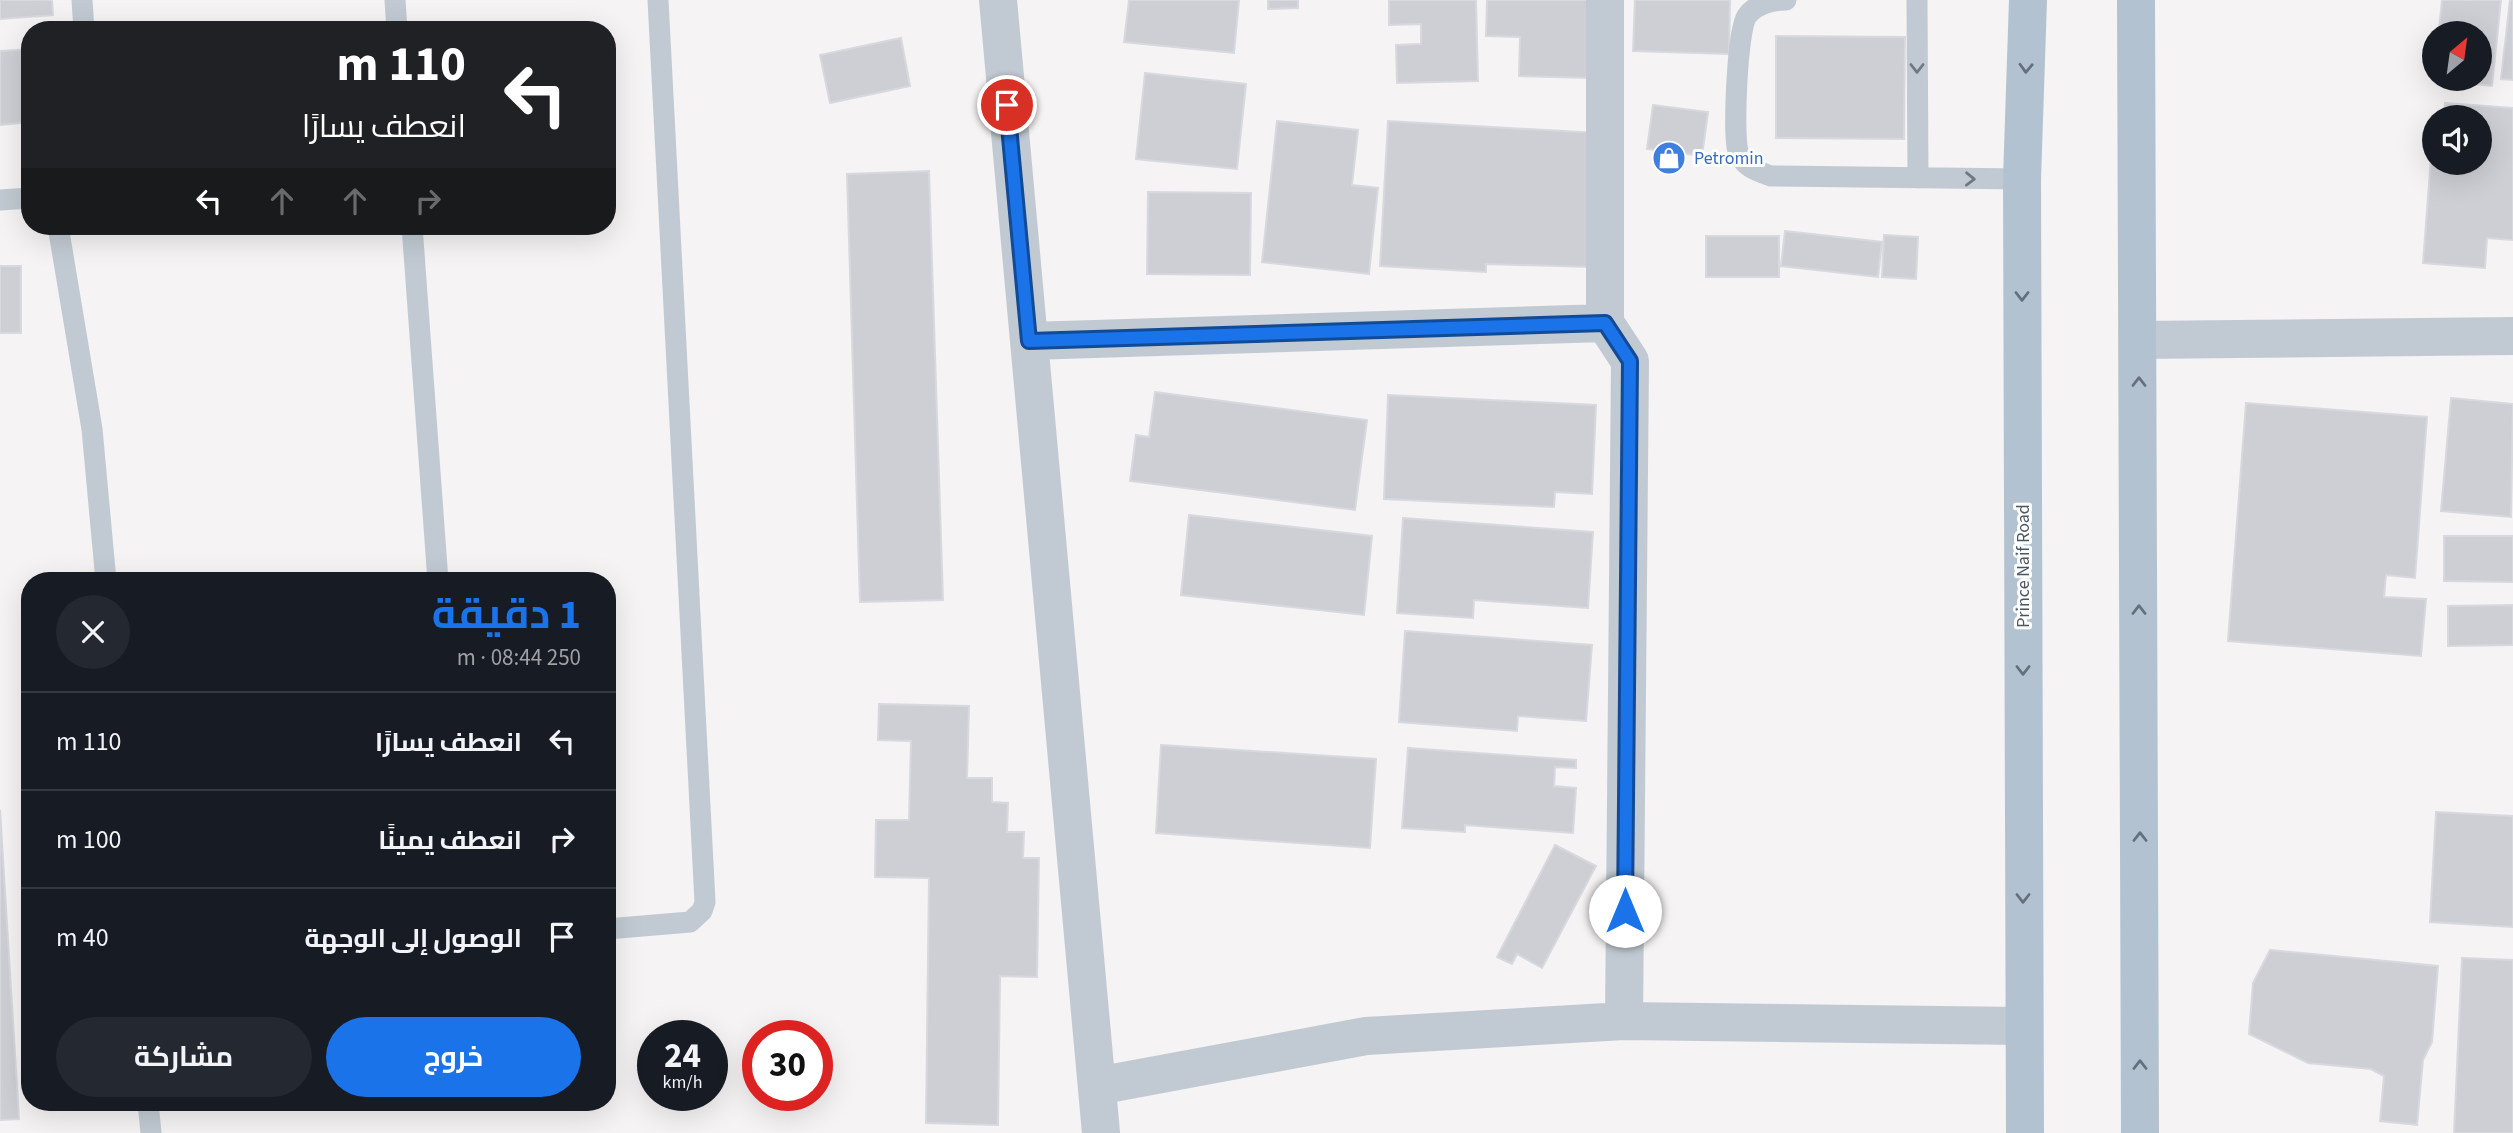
<!DOCTYPE html>
<html lang="ar">
<head>
<meta charset="utf-8">
<style>
  body { margin:0; font-family:"Source Sans 3",Cairo,sans-serif; background:#242831; color:#f1f3f6; direction:rtl; height:100vh; display:flex; flex-direction:column; font-size:26px; white-space:nowrap }
  * { box-sizing:border-box; margin:0 }
  p { font-size:23px; color:#9ea1a6 }
  .icon { flex:none; width:38px; height:38px; fill:none; stroke:currentColor; stroke-width:2; stroke-linecap:round; stroke-linejoin:round }
  .map { position:relative; flex:1; overflow:hidden; direction:ltr }
  .details { position:absolute; left:21px; top:572px; width:595px; height:539px; display:flex; flex-direction:column; background:#171b24; border-radius:28px; box-shadow:0 7px 28px #0002; direction:rtl }
  .details>* { flex:none }
  .top-card { position:absolute; left:21px; top:21px; width:595px; height:214px; border-radius:28px; box-shadow:0 7px 28px #0002; direction:rtl; background:#202124; color:#fff; overflow:hidden }
  .needle { width:46px; rotate:29deg }
  .buttons { position:absolute; left:2422px; top:21px; display:grid; gap:14px }
  .buttons a { display:grid; place-items:center; width:70px; height:70px; border-radius:50%; background:#171b24; box-shadow:0 7px 28px #0002; font-size:35px }
  .speed { position:absolute; left:637px; top:1020px; display:flex; gap:14px; font-size:35px; font-weight:700; text-align:center }
  .speed>* { display:grid; place-content:center; width:91px; height:91px; border-radius:50%; background:#171b24; box-shadow:0 7px 28px #0002; line-height:1 }
  .speed small { font-size:18px; font-weight:400 }
  .speed .limit { border:10px solid #d22; background:#fff; color:#111 }
  .pin { position:absolute; display:grid; place-items:center; width:60px; height:60px; color:#fff; margin:-30px; border:4px solid #fff; border-radius:50%; box-shadow:0 2px 7px #0007 }
  .me { position:absolute; width:77px; margin:-38px; rotate:0deg; stroke-linejoin:round; filter:drop-shadow(0 0 5px #0008) }
  .turn { display:flex; align-items:center; gap:24px; height:147px; padding:0 35px; font-size:32px }
  .turn .icon { width:91px; height:91px; stroke-width:2.5 }
  .turn b { display:block; font-size:49px; line-height:60px }
  .lanes { display:flex; align-items:center; height:66px; padding:0 35px; background:#0003; justify-content:center; gap:35px; direction:ltr }
  .lanes .off { opacity:.35 }
  .round { display:grid; place-items:center; flex:none; width:74px; height:74px; border-radius:37px; background:#242831 }
  .overview { display:flex; align-items:center; justify-content:space-between; height:119px; padding:0 35px }
  h1 { font-size:42px; font-weight:700; line-height:52px; color:#1a73e8 }
  .primary-button { display:flex; gap:14px; margin-top:auto; padding:14px 35px }
  .primary-button a { flex:1; height:80px; border-radius:42px; background:#1a73e8; color:#fff; font-size:28px; font-weight:700; line-height:80px; text-align:center }
  .primary-button a+a { background:#242831; color:#f1f3f6 }
  ul { padding:0; list-style:none }
  li { display:flex; align-items:center; gap:21px; height:98px; padding:0 35px; border-top:2px solid #363941 }
  li div { flex:1 }
  li b { display:block; font-size:26px }
  li em { font-style:normal }
  .map>svg:first-child { display:block }
</style>
</head>
<body>
<div class="map">
<svg width="2513" height="1133" viewBox="0 0 2513 1133">
  <rect width="100%" height="100%" fill="#f5f3f3"/>
  <path fill="#cdcfd5" stroke="#d7d9de" stroke-width="2" d="M0 0H52L53 15 0 19Z
    M1129 0H1239L1234 53 1124 42Z
    M1268 0H1298V8L1268 9Z
    M1389 0H1476L1478 81 1397 83 1396 45 1421 44V24L1389 25Z
    M1487 0H1592L1589 78 1519 76 1520 37 1486 36Z
    M1635 0H1730L1729 54 1633 51Z
    M2442 0H2501L2492 86 2455 82V79H2480V33L2439 30Z
    M2510 0H2513V80L2501 79Z
    M1776 36 1905 37 1904 139 1776 138Z
    M901 38 910 86 830 103 820 55Z
    M30 49V122L0 125V51Z
    M1145 73 1246 84 1237 169 1136 159Z
    M2445 103 2513 108V240L2487 238 2485 268 2423 263 2432 144 2434 163H2480V117H2444Z
    M1653 105 1708 112 1702 156 1647 149Z
    M1277 121 1358 130 1352 185 1378 188 1369 274 1262 262Z
    M1388 121 1598 133 1592 267 1486 264V272L1380 266Z
    M929 171 943 600 860 602 847 174Z
    M1148 192 1251 193 1250 275 1147 274Z
    M1785 231 1882 242 1878 277 1781 266Z
    M1884 235 1918 237 1916 279 1882 277Z
    M1706 236H1779V277H1706Z
    M0 266H21V333H0Z
    M1155 392 1367 420 1355 510 1130 481 1136 435 1149 437Z
    M1388 395 1596 405 1592 494 1555 492 1554 507 1384 499Z
    M2451 398 2513 404 2511 517 2441 511Z
    M2246 403 2427 417 2415 578 2386 575 2384 597 2426 599 2421 656 2228 641Z
    M1189 515 1372 536 1364 615 1181 595Z
    M1403 518 1593 532 1588 608 1474 600 1473 618 1397 613Z
    M2444 536H2513V582L2444 581Z
    M2513 605V645L2448 646V606Z
    M1405 631 1592 645 1586 721 1518 716 1517 731 1399 722Z
    M879 704 969 706 967 778H992V802L1008 803 1007 832H1024L1023 858H1039L1037 977 1000 976 998 1125 926 1123 929 878 875 877 876 820H909L911 741 878 740Z
    M1161 745 1376 759 1370 848 1156 833Z
    M1408 748 1576 760V768L1555 767 1554 786 1576 788 1573 833 1465 825V832L1402 828Z
    M0 810 19 1119 0 1120Z
    M2436 812 2513 816V927L2430 922Z
    M1555 845 1596 866 1542 968 1517 954 1512 964 1497 957Z
    M2270 950 2438 966 2432 1042 2423 1060 2417 1125 2380 1121 2384 1076 2371 1069 2308 1063 2249 1034 2253 983Z
    M2462 958 2513 960V1133H2454Z"/>
  <g fill="none" stroke-linecap="round" stroke-linejoin="round">
    <path stroke="#c1cad2" stroke-width="21" d="M82 0 84 30
      M395 0 397 30
      M1786 0C1773 0 1755 4 1747 16 1737 29 1733 135 1738 151 1743 167 1757 171 1771 176L2022 179
      M1917 0 1918 178
      M0 200 30 198
      M58 226 92 429 106 581
      M412 226 438 581
      M607 929 690 922 702 911 705 902 658 0
      M148 1102 151 1133"/>
    <path stroke="#c1cad2" stroke-width="38" d="M998 0 1101 1133
      M1605 0V323L1630 361 1624 1021
      M2139 340 2513 336
      M1029 341 1605 323
      M1097 1086 1366 1036 1624 1021 2023 1026"/>
    <path stroke="#b3c2d1" stroke-width="38" d="M2136 0 2140 1133
      M2025 1133 2022 179 2028 0"/>
  </g>
  <defs><path id="oneway-chevron" d="M-2-3.5L2.5 0L-2 3.5" fill="none" stroke-width="1.6" stroke-linecap="round" stroke-linejoin="round" transform="scale(1.75)"/></defs>
  <g stroke="#6e7983">
    <use href="#oneway-chevron" transform="translate(1917 68) rotate(90)"/>
    <use href="#oneway-chevron" transform="translate(1970 179) rotate(1)"/>
  </g>
  <g stroke="#64717d">
    <use href="#oneway-chevron" transform="translate(2026 68) rotate(92)"/>
    <use href="#oneway-chevron" transform="translate(2022 296) rotate(90)"/>
    <use href="#oneway-chevron" transform="translate(2139 382) rotate(-90)"/>
    <use href="#oneway-chevron" transform="translate(2139 610) rotate(-90)"/>
    <use href="#oneway-chevron" transform="translate(2023 670) rotate(90)"/>
    <use href="#oneway-chevron" transform="translate(2140 837) rotate(-90)"/>
    <use href="#oneway-chevron" transform="translate(2023 898) rotate(90)"/>
    <use href="#oneway-chevron" transform="translate(2140 1065) rotate(-90)"/>
  </g>
  <g fill="none" stroke-linecap="round" stroke-linejoin="round">
    <defs>
      <path id="route" d="M1007 105 1029 341 1605 323 1630 361 1625 911"/>
    </defs>
    <use href="#route" stroke="#114b97" stroke-width="18"/>
    <use href="#route" stroke="#1a73e8" stroke-width="12"/>
  </g>
  <defs>
    <symbol id="shop-disc" viewBox="-11 -11 22 22"><circle r="9.5" fill="#3f7fe0" stroke="#fff"/><path d="M-5-2.5h2.3a2.7 3.5 0 0 1 5.4 0H5L5.5 6h-11ZM-1.5-2.5h3a1.5 2.3 0 0 0-3 0Z" fill="#fff"/></symbol>
  </defs>
  <g fill-rule="evenodd">
    <use href="#shop-disc" x="1650" y="139" width="38" height="38"/>
  </g>
  <g text-anchor="middle" dominant-baseline="central" stroke-width="6" stroke-linejoin="round" paint-order="stroke">
    <g font-size="18" fill="#366cbe" stroke="#fff" text-anchor="start">
      <text x="1694" y="158">Petromin</text>
    </g>
    <g font-size="18" fill="#4a5661" stroke="#fff">
      <text transform="translate(2023 566) rotate(-90)">Prince Naif Road</text>
    </g>
  </g>
</svg>
<div class="buttons">
<a><svg class="needle" viewBox="-14 -14 28 28"><path d="M0-13l5 13h-10z" fill="#e53935"/><path d="M0 13l5-13h-10z" fill="#9ea1a6"/></svg></a>
<a><svg class="icon" aria-label="sound" viewBox="0 0 24 24"><path d="M4 9h4l5-4v14l-5-4H4zM17 9q2 3 0 6"/></svg></a>
</div>
<div class="speed"><div>24<small>km/h</small></div><div class="limit">30</div></div>
<div class="pin" style="left:1007px;top:105px;background:#d93025"><svg class="icon" aria-label="arrive" viewBox="0 0 24 24"><path d="M6 21V4h12l-3 4 3 4H6"/></svg></div>
<svg class="me" style="left:1625px;top:911px" viewBox="-20 -20 40 40"><circle r="19" fill="#fff"/><path d="M0-13L10 11 0 6-10 11z" fill="#1a73e8"/></svg>
<div class="top-card">
<div class="turn"><svg class="icon" aria-label="left" viewBox="0 0 24 24"><path d="M17 20v-9H6M10 6l-5 5 5 5"/></svg><div><b>110 m</b>انعطف يسارًا</div></div>
<div class="lanes"><svg class="icon" aria-label="left" viewBox="0 0 24 24"><path d="M17 20v-9H6M10 6l-5 5 5 5"/></svg><svg class="icon off" aria-label="ahead" viewBox="0 0 24 24"><path d="M12 20V5M6 11l6-6 6 6"/></svg><svg class="icon off" aria-label="ahead" viewBox="0 0 24 24"><path d="M12 20V5M6 11l6-6 6 6"/></svg><svg class="icon off" aria-label="right" viewBox="0 0 24 24"><path d="M7 20v-9h11M14 6l5 5-5 5"/></svg></div>
</div>
<section class="details">
<div class="overview"><div><h1>1 دقيقة</h1><p>250 m · 08:44</p></div><a class="round"><svg class="icon" aria-label="close" viewBox="0 0 24 24"><path d="M6 6l12 12M18 6L6 18"/></svg></a></div>
<ul>
<li><svg class="icon" aria-label="left" viewBox="0 0 24 24"><path d="M17 20v-9H6M10 6l-5 5 5 5"/></svg><div><b>انعطف يسارًا</b></div><em>110 m</em></li>
<li><svg class="icon" aria-label="right" viewBox="0 0 24 24"><path d="M7 20v-9h11M14 6l5 5-5 5"/></svg><div><b>انعطف يمينًا</b></div><em>100 m</em></li>
<li><svg class="icon" aria-label="arrive" viewBox="0 0 24 24"><path d="M6 21V4h12l-3 4 3 4H6"/></svg><div><b>الوصول إلى الوجهة</b></div><em>40 m</em></li>
</ul>
<div class="primary-button"><a>خروج</a><a>مشاركة</a></div>
</section>
</div>
</body>
</html>
